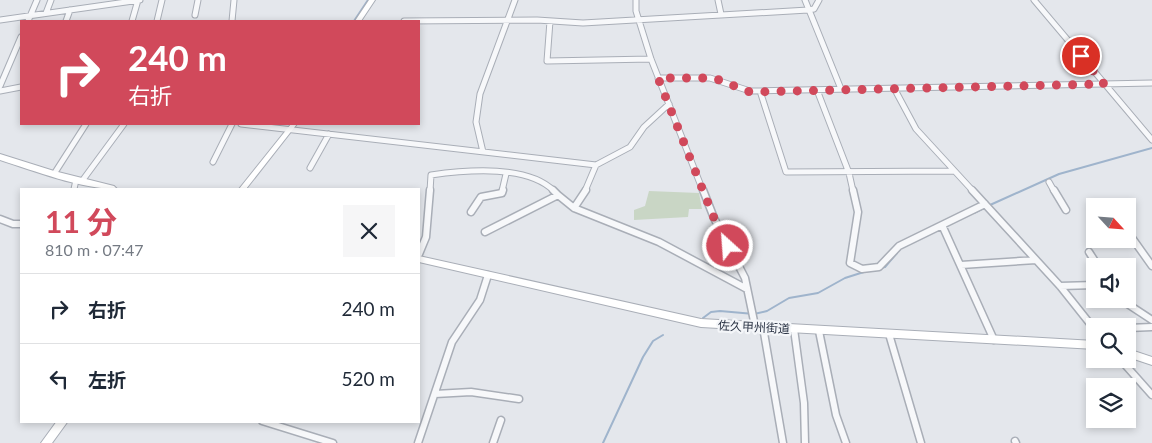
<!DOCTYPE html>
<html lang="ja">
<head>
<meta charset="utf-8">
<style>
  body { margin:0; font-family:Lato,"Noto Sans JP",sans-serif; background:#f6f6f7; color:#1f2937; height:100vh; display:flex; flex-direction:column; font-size:19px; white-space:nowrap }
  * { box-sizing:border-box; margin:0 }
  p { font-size:16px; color:#747a83 }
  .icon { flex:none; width:28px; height:28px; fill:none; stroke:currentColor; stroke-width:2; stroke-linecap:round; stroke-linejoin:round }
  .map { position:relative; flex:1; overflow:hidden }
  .side { position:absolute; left:20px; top:188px; width:400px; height:235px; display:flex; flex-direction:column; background:#fff; border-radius:0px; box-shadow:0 2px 8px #0003 }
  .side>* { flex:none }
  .banner { position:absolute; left:20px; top:20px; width:400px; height:105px; border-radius:0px; box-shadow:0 2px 8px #0003; background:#d1495b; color:#fff; overflow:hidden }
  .needle { width:32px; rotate:116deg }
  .controls { position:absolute; left:1086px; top:198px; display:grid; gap:10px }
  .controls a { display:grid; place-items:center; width:50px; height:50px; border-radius:0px; background:#fff; box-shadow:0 2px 8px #0003; font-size:25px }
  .pin { position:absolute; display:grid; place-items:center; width:42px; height:42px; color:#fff; margin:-21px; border:2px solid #fff; border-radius:50%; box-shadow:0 1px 5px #0007 }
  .me { position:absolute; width:55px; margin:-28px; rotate:334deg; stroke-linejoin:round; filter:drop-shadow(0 0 4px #0008) }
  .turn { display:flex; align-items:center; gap:18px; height:105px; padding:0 25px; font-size:22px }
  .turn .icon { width:65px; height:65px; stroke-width:2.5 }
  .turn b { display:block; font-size:35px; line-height:42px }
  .round { display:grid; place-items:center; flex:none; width:52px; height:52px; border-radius:0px; background:#f6f6f7 }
  .summary { display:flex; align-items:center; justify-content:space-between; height:85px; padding:0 25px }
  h1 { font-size:30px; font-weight:700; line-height:38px; color:#d1495b }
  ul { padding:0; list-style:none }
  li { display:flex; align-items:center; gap:15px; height:70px; padding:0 25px; border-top:1px solid #e0e1e3 }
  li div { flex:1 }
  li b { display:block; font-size:19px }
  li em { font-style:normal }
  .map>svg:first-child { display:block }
</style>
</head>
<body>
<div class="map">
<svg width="1152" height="443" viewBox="0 0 1152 443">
  <rect width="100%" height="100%" fill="#e4e7ec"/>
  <path fill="#c9d6c5" d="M649 191 699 193 702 209H689L688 217 634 220V210L645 206Z"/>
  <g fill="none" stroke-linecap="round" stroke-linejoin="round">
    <path stroke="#9fb4cc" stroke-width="2" d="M354 21 368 0
      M990 205 1059 174 1152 148
      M974 213 986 207
      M881 268 885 267 897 253
      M703 318 711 312 720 311 754 314 767 311 789 298 818 293 845 278 867 271
      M603 443 643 357 653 341 663 335"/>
    <defs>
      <path id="street-far1" d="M636 0V11L651 59 703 191
        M718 0 721 14
        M805 0 841 89
        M1034 0 1152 140
        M46 13 51 0
        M195 15 198 0
        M0 20 140 0
        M28 21 37 0
        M66 21 70 10
        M132 21 138 0
        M157 21 162 0
        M232 21 234 0
        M404 21 537 20 583 23 808 10 814 9 819 0
        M550 21 547 61 651 59
        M658 78H710L750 91 1152 83
        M0 86 21 37
        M894 88 916 129 973 191
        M817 90 849 173 853 191
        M0 91 21 87
        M760 91 786 172 954 171
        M241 124 596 165 630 147 644 127 669 104
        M483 152 476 122 480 94 515 0
        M213 162 232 124
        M310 168 329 134
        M54 174 86 124
        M82 181 124 124
        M1049 182 1054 191
        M74 189 76 180
        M430 191 431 175C466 170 527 164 554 191
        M502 191 506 174
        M585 191 596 165"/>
      <path id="street" d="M553 190 558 195
        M586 190 574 208 659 242 747 289
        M703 190 714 218 745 278 755 326
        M853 190 858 212 850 263 862 269 879 267 899 246 985 204
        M972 190 1060 286 1095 330
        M1054 190 1066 210
        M471 212 481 197 502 193 503 190
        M0 219 13 224H21
        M942 225 994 340
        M485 232 558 195 574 208
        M1130 235 1152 266
        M1089 252 1098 266
        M419 254 426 237 430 190
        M961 265 1036 260
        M1060 286 1095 285
        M1120 299 1152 320
        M763 327 783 443
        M1128 328 1152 327
        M794 329 804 403 805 443
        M819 331 836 415 846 443
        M889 334 921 443
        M1120 359 1152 395
        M435 394 471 392 519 399
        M262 421 333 443
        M1015 441 1016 443
        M418 443 452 342 480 300 488 275
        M493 443 501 420"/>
      <path id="secondary" d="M369 0H375L361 21H355Z
        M291 124H297L246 189H239Z
        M0 154 54 171 114 186 117 189C81 189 35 171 0 160Z
        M419 256 701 319 1095 341V349L701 327 419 262Z
        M1128 349 1152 357V365L1128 357Z
        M57 421H68L52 443H41Z"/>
    </defs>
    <use href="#street-far1" stroke="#a9aeb7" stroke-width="7"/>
    <use href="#street" stroke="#a9aeb7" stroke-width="9"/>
    <use href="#secondary" stroke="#a9aeb7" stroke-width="2"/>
    <use href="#street-far1" stroke="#f7f8fa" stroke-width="5"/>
    <use href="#street" stroke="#f7f8fa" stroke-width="6"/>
    <use href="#secondary" fill="#fff" fill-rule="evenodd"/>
  </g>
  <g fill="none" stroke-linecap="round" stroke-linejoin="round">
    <path stroke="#d1495b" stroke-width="9" stroke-dasharray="0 16.2" d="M728 246 714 218 658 78H714L750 92 1104 84 1081 56"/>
  </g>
  <g text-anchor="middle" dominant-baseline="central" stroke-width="4.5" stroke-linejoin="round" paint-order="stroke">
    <g font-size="12" fill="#2b3445" stroke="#f4f6f9">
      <text transform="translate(754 327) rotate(3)">佐久甲州街道</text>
    </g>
  </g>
</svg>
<div class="controls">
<a><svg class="needle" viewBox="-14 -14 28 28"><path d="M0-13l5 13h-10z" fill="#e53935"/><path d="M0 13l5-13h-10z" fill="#747a83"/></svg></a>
<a><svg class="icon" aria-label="sound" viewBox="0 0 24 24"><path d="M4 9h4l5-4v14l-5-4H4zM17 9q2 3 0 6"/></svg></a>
<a><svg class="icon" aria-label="search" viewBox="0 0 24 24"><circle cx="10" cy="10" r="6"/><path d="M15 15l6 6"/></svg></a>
<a><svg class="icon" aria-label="layers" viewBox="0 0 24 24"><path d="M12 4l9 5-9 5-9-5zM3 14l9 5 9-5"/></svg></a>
</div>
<div class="pin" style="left:1081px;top:56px;background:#d93025"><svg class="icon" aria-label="arrive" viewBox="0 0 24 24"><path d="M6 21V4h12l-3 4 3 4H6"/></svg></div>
<svg class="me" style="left:728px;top:246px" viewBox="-20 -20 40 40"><circle r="17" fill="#d1495b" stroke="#fff" stroke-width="3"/><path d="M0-11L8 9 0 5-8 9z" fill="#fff"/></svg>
<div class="banner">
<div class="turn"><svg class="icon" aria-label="right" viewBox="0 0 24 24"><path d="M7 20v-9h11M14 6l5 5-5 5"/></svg><div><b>240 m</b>右折</div></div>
</div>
<section class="side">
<div class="summary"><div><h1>11 分</h1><p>810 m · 07:47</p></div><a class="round"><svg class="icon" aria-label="close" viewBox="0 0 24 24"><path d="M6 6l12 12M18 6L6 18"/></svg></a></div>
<ul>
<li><svg class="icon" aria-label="right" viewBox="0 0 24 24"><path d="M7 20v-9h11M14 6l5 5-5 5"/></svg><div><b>右折</b></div><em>240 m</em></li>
<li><svg class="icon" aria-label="left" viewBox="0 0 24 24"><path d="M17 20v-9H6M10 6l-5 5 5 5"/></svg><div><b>左折</b></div><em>520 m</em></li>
</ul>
</section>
</div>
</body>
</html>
